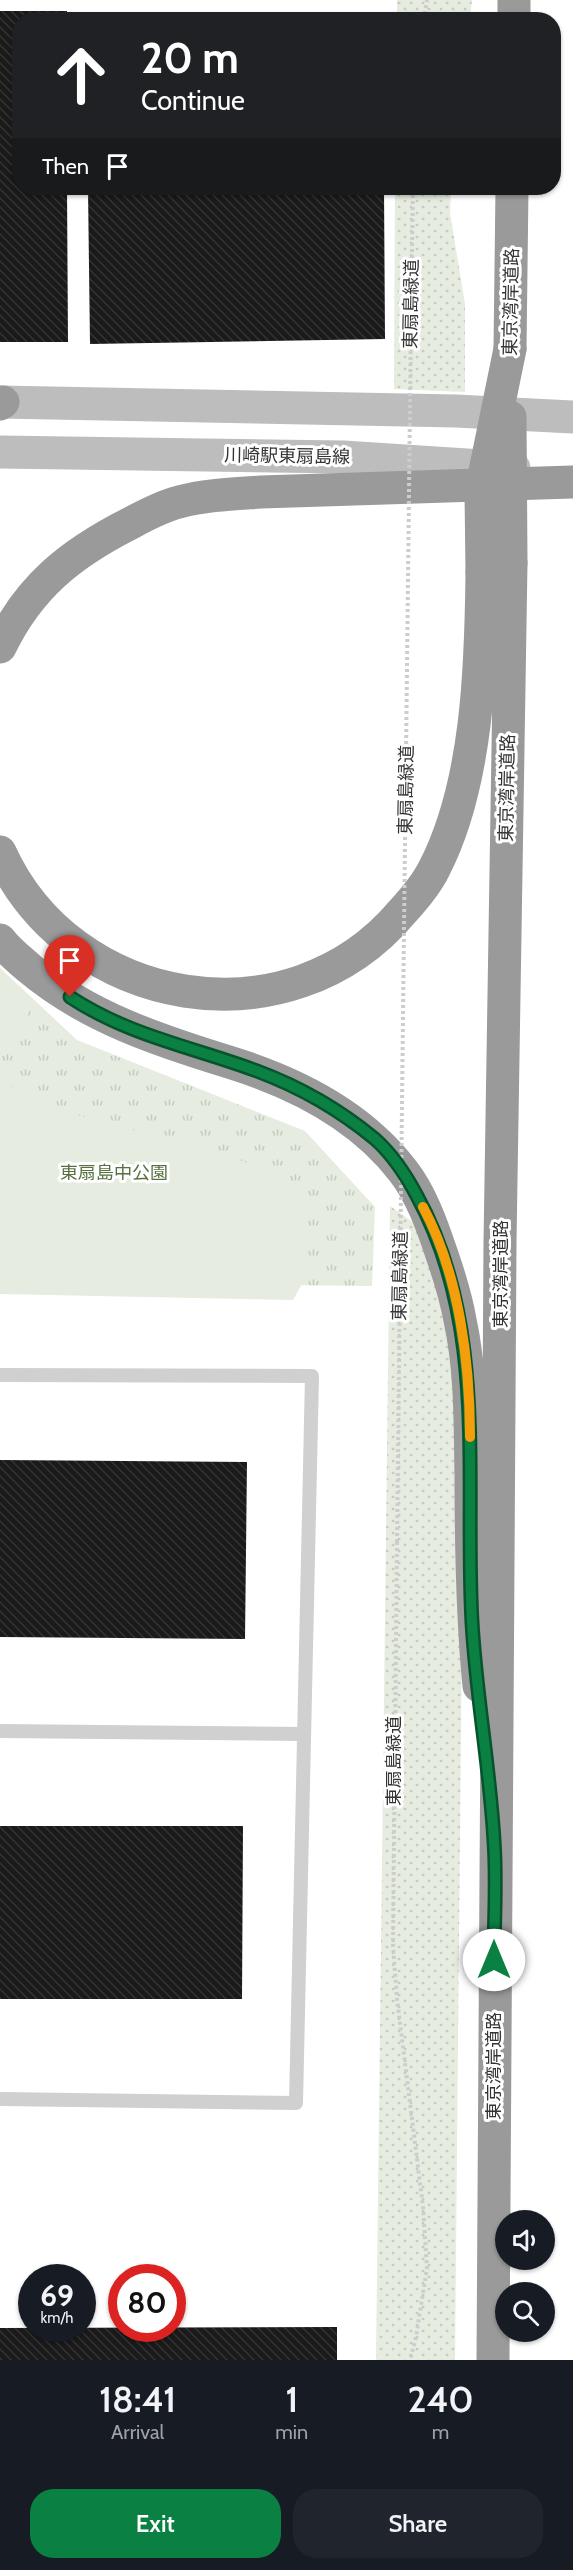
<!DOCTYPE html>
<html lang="en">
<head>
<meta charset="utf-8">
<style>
  body { margin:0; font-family:Cabin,"Noto Sans JP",sans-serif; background:#20242c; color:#f1f3f6; height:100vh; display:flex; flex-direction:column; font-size:22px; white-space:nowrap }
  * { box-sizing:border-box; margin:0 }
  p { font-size:20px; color:#9ea1a6 }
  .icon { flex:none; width:33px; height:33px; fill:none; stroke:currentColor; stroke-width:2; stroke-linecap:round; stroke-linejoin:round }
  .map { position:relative; height:2360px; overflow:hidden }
  .details { display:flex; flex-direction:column; background:#171b24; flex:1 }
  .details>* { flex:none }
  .banner { position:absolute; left:12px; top:12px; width:549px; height:183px; border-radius:24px; box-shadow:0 2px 4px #0004; background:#202124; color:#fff; overflow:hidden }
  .controls { position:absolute; left:495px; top:2210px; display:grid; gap:12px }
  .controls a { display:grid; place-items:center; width:60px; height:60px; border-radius:50%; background:#171b24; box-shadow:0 2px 4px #0004; font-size:30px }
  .speed { position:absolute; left:18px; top:2264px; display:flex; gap:12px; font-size:30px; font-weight:700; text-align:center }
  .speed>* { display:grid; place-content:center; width:78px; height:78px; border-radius:50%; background:#171b24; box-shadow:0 2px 4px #0004; line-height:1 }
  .speed small { font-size:15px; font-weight:400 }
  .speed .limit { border:9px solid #d22; background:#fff; color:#111 }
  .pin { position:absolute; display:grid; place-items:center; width:51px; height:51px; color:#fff; margin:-62px -26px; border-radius:50% 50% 50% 0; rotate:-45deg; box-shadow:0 0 6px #0007 }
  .pin .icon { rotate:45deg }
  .me { position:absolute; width:66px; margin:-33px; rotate:0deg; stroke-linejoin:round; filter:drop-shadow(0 0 4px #0008) }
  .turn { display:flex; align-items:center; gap:21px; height:126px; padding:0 30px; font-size:27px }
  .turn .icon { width:78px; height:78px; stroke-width:2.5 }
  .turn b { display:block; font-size:42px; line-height:51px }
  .then { display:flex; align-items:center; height:57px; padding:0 30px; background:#0003; gap:12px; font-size:22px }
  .eta { display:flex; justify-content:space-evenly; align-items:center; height:102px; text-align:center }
  .eta b { font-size:36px; font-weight:600; line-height:42px }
  .action { display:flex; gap:12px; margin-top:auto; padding:12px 30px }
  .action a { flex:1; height:69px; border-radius:24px; background:#0b8043; color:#fff; font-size:24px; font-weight:600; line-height:69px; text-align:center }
  .action a+a { background:#20242c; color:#f1f3f6 }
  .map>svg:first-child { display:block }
</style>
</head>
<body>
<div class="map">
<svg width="573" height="2360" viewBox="0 0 573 2360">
  <defs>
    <pattern id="grass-dots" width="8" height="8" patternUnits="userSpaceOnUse" patternTransform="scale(1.5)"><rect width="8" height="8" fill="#e6ecdf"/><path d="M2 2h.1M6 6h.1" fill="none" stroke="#c6cbc0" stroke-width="1.8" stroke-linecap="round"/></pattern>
    <pattern id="park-tufts" width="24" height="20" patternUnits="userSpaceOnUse" patternTransform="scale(1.5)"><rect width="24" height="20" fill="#e6ecdf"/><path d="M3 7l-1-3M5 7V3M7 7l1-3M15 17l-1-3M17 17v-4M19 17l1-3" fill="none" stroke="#c6cbc0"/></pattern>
    <pattern id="building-back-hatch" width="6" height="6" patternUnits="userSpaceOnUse" patternTransform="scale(1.5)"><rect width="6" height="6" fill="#1a1a1a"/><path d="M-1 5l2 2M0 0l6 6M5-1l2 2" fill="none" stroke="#333"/></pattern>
  </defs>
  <rect width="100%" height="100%" fill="#fff"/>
  <path fill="url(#grass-dots)" d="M397 0H472L470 19H397Z
    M395 188H451L450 213 465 304V392L394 389Z
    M390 1206 427 1232 447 1302 463 1516 455 2360H376Z"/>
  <path fill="url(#park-tufts)" d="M0 968 77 1040 305 1131 375 1207 372 1286 0 1282Z"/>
  <path fill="#e6ecdf" d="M0 977 30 1009 23 1029 8 1038 0 1035Z
    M0 1080 38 1101 93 1120 196 1146 254 1165 288 1184 306 1216 308 1273 293 1300 0 1294Z"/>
  <path fill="url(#building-back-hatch)" d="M0 11H67V20H20V188H67L68 342H0Z
    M88 188H384L385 339 90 344Z
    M0 1460 247 1462 245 1639 0 1637Z
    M0 1826H243L242 1999H0Z
    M337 2327V2360H0V2328Z"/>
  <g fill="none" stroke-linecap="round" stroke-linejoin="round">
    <path stroke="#cdcdcd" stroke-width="4" stroke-dasharray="3 3" stroke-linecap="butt" d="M424 20 427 0
      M411 318 413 188
      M397 1542 393 1945 397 1999 423 2207 427 2268 416 2337 410 2360"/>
    <path stroke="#d0d0d0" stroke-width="14" d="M0 1375 312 1376 296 2103 0 2099
      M0 1731 304 1734"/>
    <path stroke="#bdbdbd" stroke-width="33" d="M0 402 456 411 573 417
      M0 452 343 457 514 468"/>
    <path stroke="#9a9a9a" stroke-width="33" d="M514 20V0
      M510 349 512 188
      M0 404 3 402
      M0 647C29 587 70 554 129 524 144 516 162 506 179 502 206 495 233 494 261 492L573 482
      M0 852C71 1009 289 1046 402 912 414 899 426 885 434 869 478 784 481 666 482 572
      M0 940C8 951 19 959 29 968 87 1017 160 1041 232 1063 296 1083 361 1116 403 1171 421 1194 432 1225 441 1252 449 1275 456 1297 460 1320 471 1370 470 1424 471 1475 471 1546 472 1615 479 1686
      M493 2360 500 1242 511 563"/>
    <path stroke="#cdcdcd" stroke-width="4" stroke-dasharray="3 3" stroke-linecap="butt" d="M397 1542 411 318"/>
    <path stroke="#9a9a9a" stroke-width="33" d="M510 417 511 563
      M482 572 481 491 510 349"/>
  </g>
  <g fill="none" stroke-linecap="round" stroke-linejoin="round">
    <defs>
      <path id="route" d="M70 997C129 1036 193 1047 257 1071 300 1087 340 1110 375 1139 393 1155 406 1175 417 1196 489 1327 464 1480 472 1622 476 1695 490 1768 494 1841 497 1881 494 1921 494 1960"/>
    </defs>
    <use href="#route" stroke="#07532c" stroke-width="15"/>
    <use href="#route" stroke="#0b8043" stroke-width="10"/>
    <path stroke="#f59e0b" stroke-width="10" d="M423 1207C459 1274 470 1362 470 1437"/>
  </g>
  <g text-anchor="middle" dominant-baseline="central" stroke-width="6" stroke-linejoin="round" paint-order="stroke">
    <g font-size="18" fill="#333" stroke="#fff">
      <text transform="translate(511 302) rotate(-89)">東京湾岸道路</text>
      <text transform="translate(411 304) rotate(-89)">東扇島緑道</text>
      <text transform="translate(287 456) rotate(1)">川崎駅東扇島線</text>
      <text transform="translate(507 788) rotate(-89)">東京湾岸道路</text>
      <text transform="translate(406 790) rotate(-89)">東扇島緑道</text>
      <text transform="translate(501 1274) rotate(-90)">東京湾岸道路</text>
      <text transform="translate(400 1276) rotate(-89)">東扇島緑道</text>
      <text transform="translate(394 1761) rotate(-90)">東扇島緑道</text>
      <text transform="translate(494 2066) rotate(-90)">東京湾岸道路</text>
    </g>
    <g font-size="18" fill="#56703f" stroke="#fff">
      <text x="114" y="1173">東扇島中公園</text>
    </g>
  </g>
</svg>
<div class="controls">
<a><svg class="icon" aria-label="sound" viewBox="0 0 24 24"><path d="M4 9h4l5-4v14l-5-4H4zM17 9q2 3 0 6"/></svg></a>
<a><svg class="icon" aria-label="search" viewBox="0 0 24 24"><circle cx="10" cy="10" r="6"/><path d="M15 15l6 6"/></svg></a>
</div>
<div class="speed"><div>69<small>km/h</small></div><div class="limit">80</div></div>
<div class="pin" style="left:70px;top:997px;background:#d93025"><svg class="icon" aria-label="arrive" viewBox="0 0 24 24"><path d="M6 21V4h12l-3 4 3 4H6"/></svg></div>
<svg class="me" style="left:494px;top:1960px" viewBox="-20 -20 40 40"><circle r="19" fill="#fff"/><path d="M0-13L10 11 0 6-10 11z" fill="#0b8043"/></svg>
<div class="banner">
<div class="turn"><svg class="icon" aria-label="ahead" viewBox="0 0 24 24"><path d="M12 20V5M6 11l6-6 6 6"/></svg><div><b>20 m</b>Continue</div></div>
<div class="then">Then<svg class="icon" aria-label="arrive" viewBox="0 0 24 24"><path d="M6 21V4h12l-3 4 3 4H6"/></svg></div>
</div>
</div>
<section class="details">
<div class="eta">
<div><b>18:41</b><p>Arrival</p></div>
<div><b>1</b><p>min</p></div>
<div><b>240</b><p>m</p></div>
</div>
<div class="action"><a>Exit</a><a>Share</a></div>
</section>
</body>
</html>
